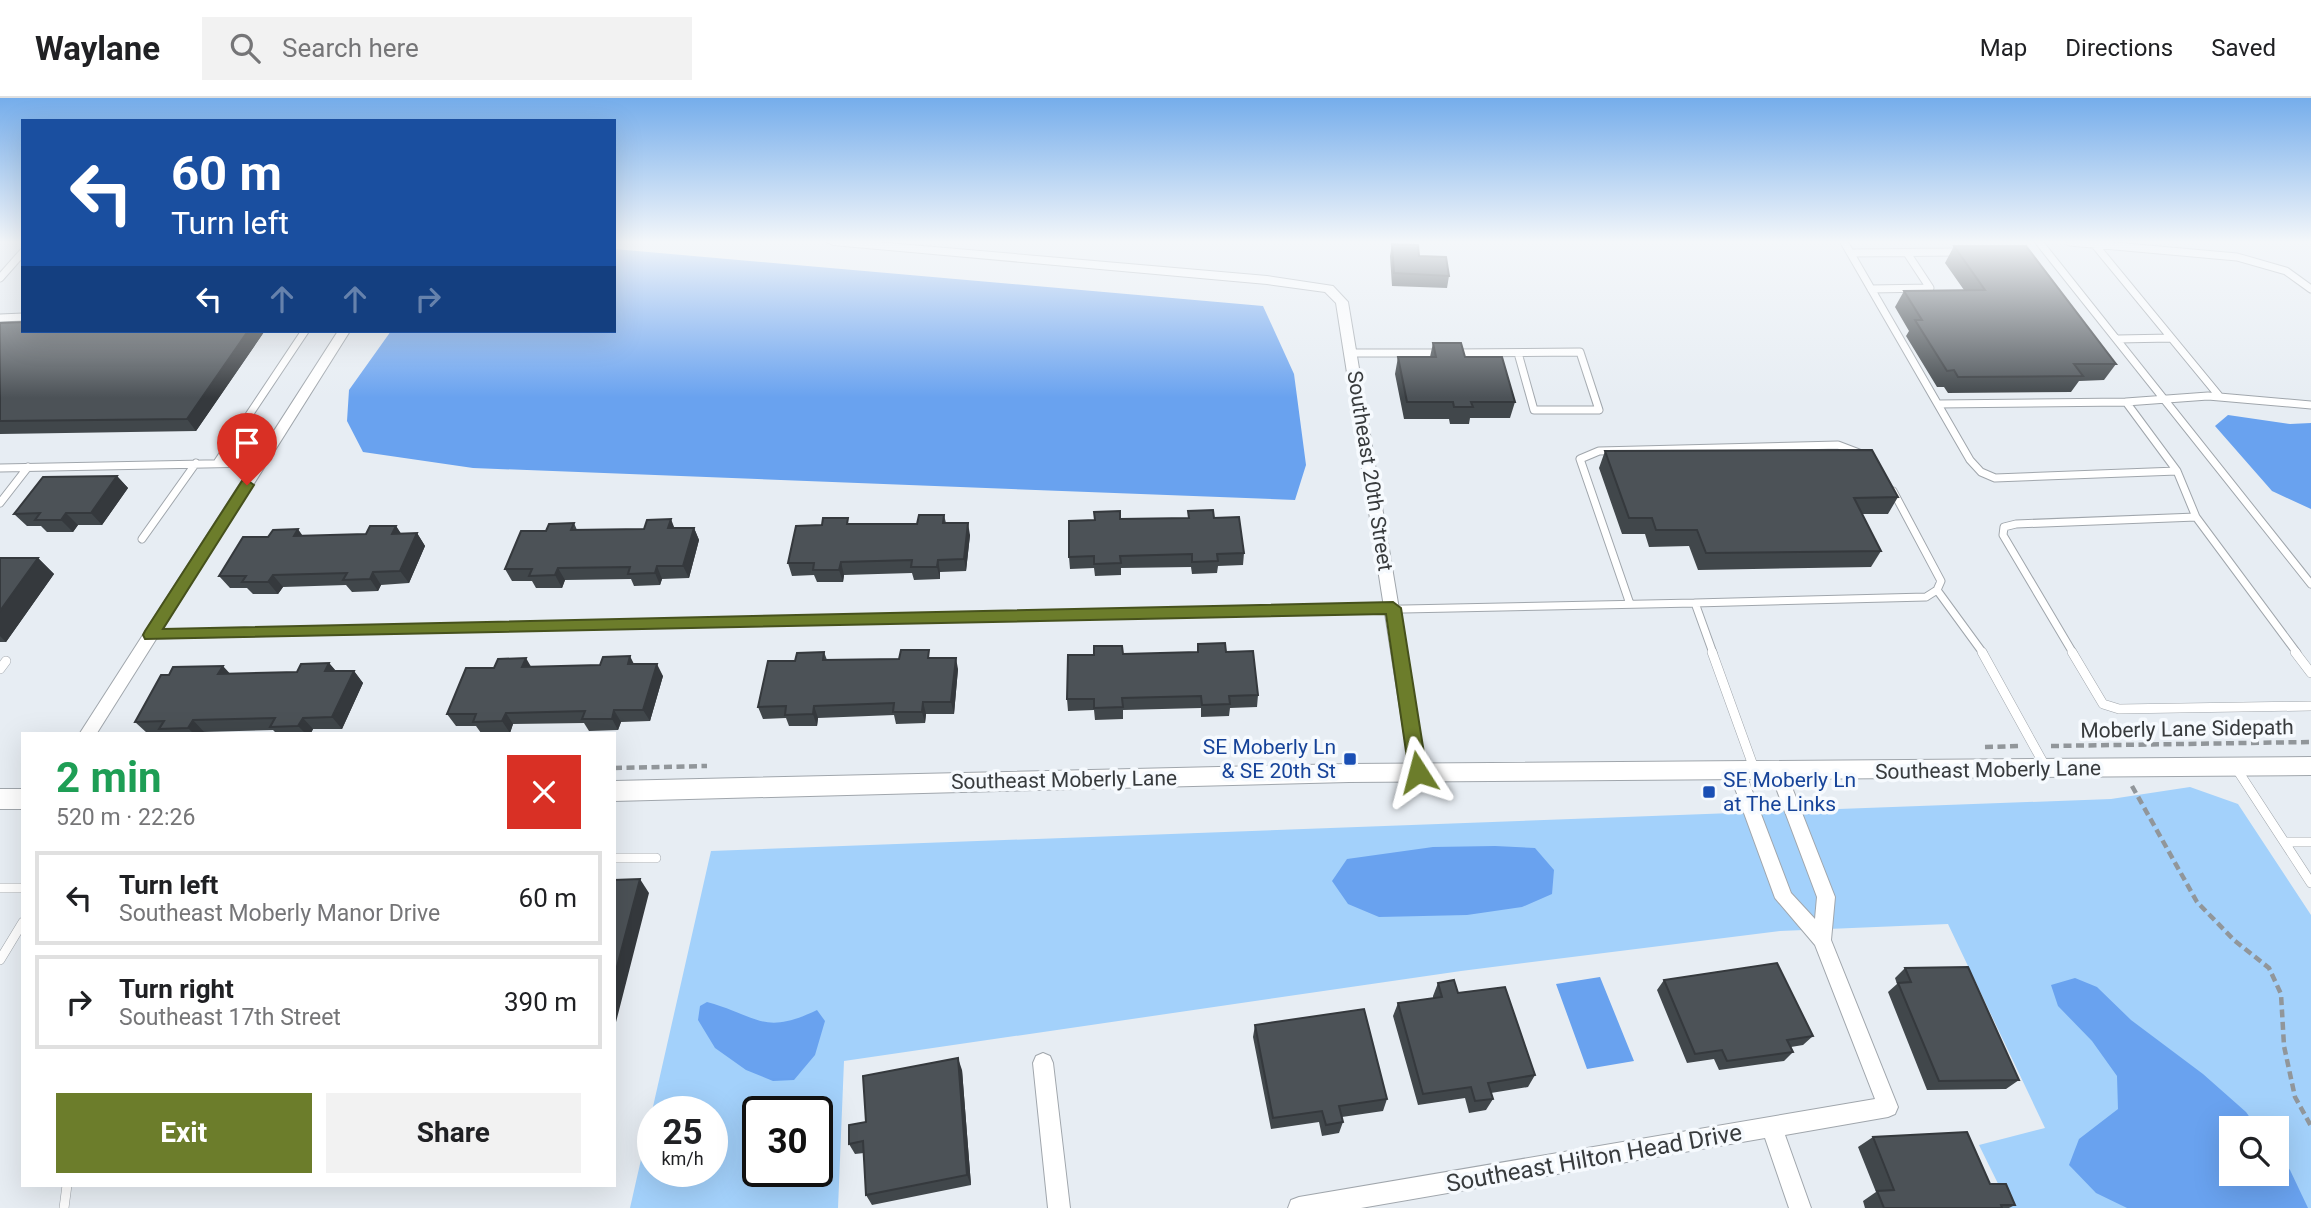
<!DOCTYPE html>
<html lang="en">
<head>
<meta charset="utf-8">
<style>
  body { margin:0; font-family:Roboto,sans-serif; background:#f2f2f2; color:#202124; height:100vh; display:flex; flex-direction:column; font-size:26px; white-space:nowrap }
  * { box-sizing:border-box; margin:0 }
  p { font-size:23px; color:#757577 }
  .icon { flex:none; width:38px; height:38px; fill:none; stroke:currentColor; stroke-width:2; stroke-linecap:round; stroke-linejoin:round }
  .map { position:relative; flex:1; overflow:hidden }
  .drawer { position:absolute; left:21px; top:634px; width:595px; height:455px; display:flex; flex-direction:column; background:#fff; border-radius:0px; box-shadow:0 7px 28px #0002 }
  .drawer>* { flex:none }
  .banner { position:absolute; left:21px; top:21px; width:595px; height:214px; border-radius:0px; box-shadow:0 7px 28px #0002; background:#1a4fa0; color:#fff; overflow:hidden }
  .buttons { position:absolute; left:2219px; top:1018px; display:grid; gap:14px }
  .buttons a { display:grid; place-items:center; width:70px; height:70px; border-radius:0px; background:#fff; box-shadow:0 7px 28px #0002; font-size:35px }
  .speed { position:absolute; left:637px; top:998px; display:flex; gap:14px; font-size:35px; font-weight:700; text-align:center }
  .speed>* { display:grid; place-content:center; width:91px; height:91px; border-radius:50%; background:#fff; box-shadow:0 7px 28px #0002; line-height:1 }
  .speed small { font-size:18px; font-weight:400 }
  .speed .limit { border:4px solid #111; border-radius:10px; background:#fff; color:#111 }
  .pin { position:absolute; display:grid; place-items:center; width:60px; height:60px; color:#fff; margin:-72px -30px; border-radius:50% 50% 50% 0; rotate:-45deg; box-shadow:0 0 7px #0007 }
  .pin .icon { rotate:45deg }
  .me { position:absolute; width:77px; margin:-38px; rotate:351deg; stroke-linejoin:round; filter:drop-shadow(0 0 5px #0008) }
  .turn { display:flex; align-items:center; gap:24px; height:147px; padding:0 35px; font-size:32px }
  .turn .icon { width:91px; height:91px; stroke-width:2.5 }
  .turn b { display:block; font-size:49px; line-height:60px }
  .lanes { display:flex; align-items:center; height:66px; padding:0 35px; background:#0003; justify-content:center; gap:35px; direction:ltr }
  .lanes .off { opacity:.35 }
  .round { display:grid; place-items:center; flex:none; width:74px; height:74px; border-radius:0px; background:#f2f2f2 }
  .summary { display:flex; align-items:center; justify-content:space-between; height:119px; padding:0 35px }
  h1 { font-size:42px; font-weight:700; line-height:52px; color:#1e9e55 }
  .button { display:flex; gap:14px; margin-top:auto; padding:14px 35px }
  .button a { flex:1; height:80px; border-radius:0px; background:#6c7d2b; color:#fff; font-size:28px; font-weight:700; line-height:80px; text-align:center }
  .button a+a { background:#f2f2f2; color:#202124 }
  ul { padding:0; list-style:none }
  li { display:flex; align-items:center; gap:21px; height:94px; margin:0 14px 10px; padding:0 21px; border:4px solid #e0e0e0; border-radius:0px }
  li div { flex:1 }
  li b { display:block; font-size:26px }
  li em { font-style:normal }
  header { display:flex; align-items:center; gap:42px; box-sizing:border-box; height:98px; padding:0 35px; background:#fff; border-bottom:2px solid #e0e0e0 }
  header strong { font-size:33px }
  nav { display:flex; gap:38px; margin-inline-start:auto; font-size:24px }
  .search { width:490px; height:63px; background:#f2f2f2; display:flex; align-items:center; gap:18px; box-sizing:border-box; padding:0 24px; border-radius:0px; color:#757577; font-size:26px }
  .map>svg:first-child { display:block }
</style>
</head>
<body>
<header>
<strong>Waylane</strong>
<div class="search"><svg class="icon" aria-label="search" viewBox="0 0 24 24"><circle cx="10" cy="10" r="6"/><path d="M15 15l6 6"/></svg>Search here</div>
<nav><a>Map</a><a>Directions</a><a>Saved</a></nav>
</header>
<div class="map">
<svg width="2311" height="1110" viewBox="0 0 2311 1110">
  <rect width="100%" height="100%" fill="#e7edf3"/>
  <path fill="#a3d1fb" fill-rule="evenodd" d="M2190 689 2238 706 2311 817V1110H2010L1979 1047 2045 1030 1948 826 1780 833 1461 873 844 963 838 1110H630L711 753 2111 701ZM653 1013H712V1073H653ZM758 1013H817V1073H758ZM2231 1031H2277V1076H2231Z"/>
  <path fill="#69a2ef" d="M614 151 1263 208 1294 276 1306 367 1295 402 473 370 363 354 347 323 349 292 391 233H614Z
    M2228 317 2290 326 2311 325V411L2272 393 2215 328Z
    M1495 748 1535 750 1554 772 1552 796 1522 809 1467 817 1379 819 1348 806 1332 783 1347 761 1433 749Z
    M1600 879 1634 963 1587 971 1556 886Z
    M2075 880 2097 889 2131 922 2203 976 2246 1014 2258 1031H2231V1076H2277V1055L2290 1072 2308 1110H2127L2096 1095 2069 1067 2079 1041 2118 1011 2117 978 2092 943 2058 908 2051 887Z
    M707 904C758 918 763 938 817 912L825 923 815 957 794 982 773 983 746 972 715 950 698 922 700 908Z"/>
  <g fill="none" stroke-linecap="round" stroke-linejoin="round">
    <defs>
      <path id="service-far1" d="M1844 144 1970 362 1981 374 1995 380 2177 373 2196 419 2297 555
        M2039 144 2311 486
        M2070 144 2237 159 2286 173 2311 191
        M2095 147 2220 299
        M1851 155 1959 154
        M0 180 23 154
        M1871 191 1930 190 1907 155
        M0 220 23 219
        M2118 241 2171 240
        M1351 255H1439
        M1455 255 1580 254 1599 312H1534L1518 255
        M1938 306 2126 304
        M217 365 305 233
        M0 370 260 365
        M2177 373 2126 304 2208 298 2311 307
        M0 405 28 369
        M142 441 196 365
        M1937 492 1983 555
        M1695 505 1926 499 1937 492 1941 483 1893 393
        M1630 506 1580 361 1599 353 1838 347 1859 355
        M151 537 1695 505 1713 555
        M2073 555 2003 437 2004 429 2016 426 2196 419"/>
      <path id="service" d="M1712 554 1755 673
        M1982 554 2045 668
        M2072 554 2103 606 2119 611 2311 608
        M2295 554 2311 575
        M0 571 6 563
        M2236 670 2311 785
        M2285 744H2311
        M614 760H656
        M0 790H23
        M0 862 23 824
        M64 1110 67 1087"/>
      <path id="minor" d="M827 144H876L1267 178 1333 188 1348 204 1426 674 1424 679 1418 681 1412 679 1410 674 1336 205 1325 194 1267 186 833 147Z
        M338 233H350L97 635H80Z
        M1737 667 1743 669 1745 674 1791 795 1815 821 1817 799 1770 674 1772 669 1778 667 1784 669 1786 674 1835 799 1831 842 1898 1009 1895 1016 1888 1019 1785 1037 1811 1110H1789L1765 1040 1361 1110H1288L1291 1102 1299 1099 1875 1001 1815 847 1775 800 1729 674 1731 669Z
        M1043 955 1050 958 1053 965 1070 1110H1048L1033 965 1036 958Z"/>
      <path id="tertiary" d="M2311 659V677L1349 684 614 703V683L1349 666Z
        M0 691H23V711H0Z"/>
    </defs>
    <use href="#service-far1" stroke="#a0a6ac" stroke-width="9"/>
    <use href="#service" stroke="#a0a6ac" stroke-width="10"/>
    <use href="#minor" stroke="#a0a6ac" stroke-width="2"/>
    <use href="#tertiary" stroke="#a0a6ac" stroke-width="2"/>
    <path stroke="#91969a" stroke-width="4.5" stroke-dasharray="8 4.5" stroke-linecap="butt" d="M2051 648 2311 644
      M1985 649 2019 648
      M614 670 707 668
      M2132 688 2197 804 2235 843 2269 870 2281 896 2284 948 2295 999 2311 1028"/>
    <use href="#service-far1" stroke="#fff" stroke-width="7"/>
    <use href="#service" stroke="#fff" stroke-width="9"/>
    <use href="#minor" fill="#fff" fill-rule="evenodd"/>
    <use href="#tertiary" fill="#fff" fill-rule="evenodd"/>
  </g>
  <path fill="#41474b" d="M1392 146 1419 158 1449 178 1447 190 1392 188 1390 158Z
    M1954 148 2116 266 2104 282 2079 283 2071 294 1948 295 1944 289H1937L1906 238 1909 233 1895 209 1904 193 1964 192 1945 165Z
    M0 225 264 234 196 333 0 336Z
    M1433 245 1465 259 1515 304 1510 320H1470L1469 326H1450L1449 321H1404L1395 276 1398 259H1430Z
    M1605 353 1898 399 1888 416H1862L1881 453 1871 469 1698 472 1689 448 1649 449 1645 436H1622L1599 370Z
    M117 378 128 390 102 427H78L73 434H47L41 428H27L14 416Z
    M1188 413 1214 420 1244 455 1243 467 1218 468 1217 475 1192 476 1191 469 1121 470V477L1095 478 1094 470 1070 471 1069 459 1120 421 1188 420Z
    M944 417 946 425 970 437 966 473 940 474V481L914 482 912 475 844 477 843 484H817L814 477 792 478 788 465 850 426H917Z
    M574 425 577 432 694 430 699 442 689 480 662 481 660 487 634 488 631 481 565 482 562 490H536L532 483H512L505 471 546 433Z
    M396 428 401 436 417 435 425 448 409 485 381 487 378 493 352 494 346 487 283 489 278 496H253L247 490H230L219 478 303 438 366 436Z
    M0 460H38L54 476 6 544H0Z
    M1198 546 1226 554 1258 597 1257 609 1230 610 1229 618 1201 619V610L1123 612V621L1095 622 1094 612 1068 613 1067 601 1123 556 1197 554Z
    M824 554 827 562 930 560 958 571 954 616H926L925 625 896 626 894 617 818 620 817 628H789L786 620 763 621 758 609 795 563Z
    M329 565 336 573H354L363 585 342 631H313L311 635H276L273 632 204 634V635H147L135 624 230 576 297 574Z
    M634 566 663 578 650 623 621 624 618 632 589 633 584 625 513 626 510 635H481L476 628H456L447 616 531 569Z
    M1905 870 2019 982 2006 991 1927 992 1888 894 1897 886 1895 880Z
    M1664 882 1813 938 1803 947 1791 949 1793 954 1784 963 1719 972 1714 961 1687 965 1657 892Z
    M1438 885 1458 895 1535 977 1528 989 1491 995 1493 1001 1486 1012 1469 1015 1465 1000 1418 1007 1393 918 1398 905 1433 900V898Z
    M1255 927 1387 1001 1383 1013 1342 1019 1343 1024 1339 1035 1322 1038 1319 1024 1271 1031 1253 939Z
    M962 972 971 1087 872 1107 866 1097 864 1055 855 1056 849 1046 866 1024Z
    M1873 1039 1990 1086 2015 1107 2009 1110H1865L1863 1103 1876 1094 1858 1049Z
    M492 1087H575L495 1089Z"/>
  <path fill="#35393d" d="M248 233H263L264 234 196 333 187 321Z
    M117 378 128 390 102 427 91 415Z
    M66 415 78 427 73 434 61 422Z
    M671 421 676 434 668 430Z
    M968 425 970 437 966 473 964 461Z
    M396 428 404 440 392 436Z
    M694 430 699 442 689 480 683 468Z
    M298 431 307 444 294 438Z
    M417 435 425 448 409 485 400 473Z
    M38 460 54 476 6 544 0 538V513Z
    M938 462 940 474V481L937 469Z
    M841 464 844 477 843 484 839 472Z
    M657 468 662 481 660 487 655 475Z
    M558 470 565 482 562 490 555 477Z
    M373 474 381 487 378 493 370 481Z
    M273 477 283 489 278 496 268 484Z
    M630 558 636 570 628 566Z
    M526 560 533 572 522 569Z
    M956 560 958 571 954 616 951 604Z
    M329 565 339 577 325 573Z
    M657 566 663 578 650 623 643 612Z
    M223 568 234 580 218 576Z
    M354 573 363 585 342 631 332 619Z
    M923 604 926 616 925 625 922 614Z
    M814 608 818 620 817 628 813 616Z
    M614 612 621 624 618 632 612 621Z
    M506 615 513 626 510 635 502 623Z
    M303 620 313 631 311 635H305L298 628Z
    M193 622 204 634V635H193L188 630Z
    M640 781 649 795 614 932V880Z
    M958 960 962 972 971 1087 967 1077Z"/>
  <path fill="#4c5257" stroke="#35393d" stroke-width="2" d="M1392 146 1418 147 1419 158 1446 159 1449 178 1394 175Z
    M1954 148H2026L2116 266H2074L2083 278 1958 279 1954 272 1947 273 1915 222H1922L1904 193 1985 192Z
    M23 224V233H248L187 321 0 323V225Z
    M1433 245H1461L1465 259H1502L1515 304H1471L1473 309H1454L1453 304H1407L1398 259H1436Z
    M1872 352 1898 399 1854 400 1881 453 1706 455 1697 432H1656L1652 420H1629L1605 353Z
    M117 378 91 415H66L61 422H35L40 415 14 416 43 379Z
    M1213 412 1214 420 1239 419 1244 455 1217 456 1218 463 1192 464V456L1120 458 1121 465 1094 466V458L1069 459V423L1095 422 1094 414 1120 413V421L1189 420 1188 413Z
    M919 417H944L943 425H968L964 461 938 462 937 469H911L912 462 841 464 839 472H813L814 465H788L796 428 822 427 823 420H848L847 426H917Z
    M671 421 668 430H694L683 468H657L655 475 628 476 630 469 558 470 555 477 529 478 532 471H505L521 433H546L549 426 574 425 571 432 644 431 647 422Z
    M370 428H396L392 436 417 435 400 473 373 474 370 481 343 482 347 475 273 477 268 484H242L246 478H219L243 439H268L273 432 298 431 294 438 366 436Z
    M0 460H38L0 513Z
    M1225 545 1226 554 1253 553 1258 597 1229 598 1230 606 1202 607 1201 598 1122 600 1123 609 1094 610V601H1067L1068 557H1094V548H1122L1123 556 1198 554V546Z
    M901 552H929L928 560H956L951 604H923L922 614H893L894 605 814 608 813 616 785 617 786 608 758 609 768 563H795L797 555 824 554 823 562 899 561Z
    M630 558 628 566H657L643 612H614L612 621H582L585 613 506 615 502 623 473 624 476 616H447L466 570H494L498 561 526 560 522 569 600 567 603 559Z
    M329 565 325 573H354L332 619 303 620 298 628 270 629 275 620 193 622 188 630 159 631 164 623 135 624 161 577H169L173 569 223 568 218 576 297 574 301 566Z
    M640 781 614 880V782Z
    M1777 865 1813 938 1787 942 1793 954 1727 963 1722 952 1695 956 1664 882Z
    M1968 869 2019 982 1939 983 1898 885 1911 884 1905 870Z
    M1454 882 1458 895 1505 889 1535 977 1488 985 1493 1001 1475 1003 1471 989 1423 996 1398 905 1442 899 1438 885Z
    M1364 911 1387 1001 1339 1008 1343 1024 1326 1027 1322 1013 1273 1020 1255 927Z
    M958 960 967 1077 866 1097 863 1043 849 1046V1027L866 1024 863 978Z
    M1967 1034 1990 1086H2006L2015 1107H2001L2002 1110H1884L1877 1093 1894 1092 1873 1039Z"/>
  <linearGradient id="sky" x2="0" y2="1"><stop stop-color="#75adeb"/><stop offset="0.48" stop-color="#f4f7fa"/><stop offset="1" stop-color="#f4f7fa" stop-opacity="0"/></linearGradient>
  <rect width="2311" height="300" fill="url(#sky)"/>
  <path fill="#6c7d2b" stroke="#46511c" stroke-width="2" d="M247 382 254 387 163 531 1393 504 1401 510 1427 674 1424 679H1412L1409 674 1386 516 145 541 143 537 145 533 242 383Z"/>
  <g fill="#1a4fb4" stroke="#f6fafe" stroke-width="2.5">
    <rect x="1343" y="654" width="14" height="14" rx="3.5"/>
    <rect x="1702" y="687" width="14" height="14" rx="3.5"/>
  </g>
  <g text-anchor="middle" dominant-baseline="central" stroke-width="7" stroke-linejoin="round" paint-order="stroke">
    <g font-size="21" fill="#383b3d" stroke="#f6fafe">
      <text transform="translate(1370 373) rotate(81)">Southeast 20th Street</text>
      <text transform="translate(2187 631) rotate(-1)">Moberly Lane Sidepath</text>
      <text transform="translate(1988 672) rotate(-1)">Southeast Moberly Lane</text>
      <text transform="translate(1064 682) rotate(-1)">Southeast Moberly Lane</text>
    </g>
    <g font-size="21" fill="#164399" stroke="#f6fafe" text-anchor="end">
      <text x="1336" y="649">SE Moberly Ln<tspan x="1336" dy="24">&amp; SE 20th St</tspan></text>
      <text x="1723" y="682" text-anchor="start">SE Moberly Ln<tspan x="1723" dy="24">at The Links</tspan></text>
    </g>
    <g font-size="24" fill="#383b3d" stroke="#f6fafe">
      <text transform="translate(1594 1060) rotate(-10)">Southeast Hilton Head Drive</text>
    </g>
  </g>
</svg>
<div class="buttons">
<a><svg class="icon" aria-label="search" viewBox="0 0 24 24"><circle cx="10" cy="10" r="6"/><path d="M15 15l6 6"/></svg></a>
</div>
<div class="speed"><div>25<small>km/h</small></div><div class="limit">30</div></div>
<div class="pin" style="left:247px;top:387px;background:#d93025"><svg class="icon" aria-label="arrive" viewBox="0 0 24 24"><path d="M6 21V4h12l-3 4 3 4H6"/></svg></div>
<svg class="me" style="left:1418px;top:674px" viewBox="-20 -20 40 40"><path d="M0-17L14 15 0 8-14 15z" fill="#6c7d2b" stroke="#fff" stroke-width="4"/></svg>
<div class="banner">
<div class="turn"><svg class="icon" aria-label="left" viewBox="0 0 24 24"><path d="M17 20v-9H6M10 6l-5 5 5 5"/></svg><div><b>60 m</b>Turn left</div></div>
<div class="lanes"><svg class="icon" aria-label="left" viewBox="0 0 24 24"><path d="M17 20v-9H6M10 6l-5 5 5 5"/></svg><svg class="icon off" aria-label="ahead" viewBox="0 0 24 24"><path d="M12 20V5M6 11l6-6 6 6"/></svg><svg class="icon off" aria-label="ahead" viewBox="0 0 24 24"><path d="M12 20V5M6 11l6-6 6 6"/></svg><svg class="icon off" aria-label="right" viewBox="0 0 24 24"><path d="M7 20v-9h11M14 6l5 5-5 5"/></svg></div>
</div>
<section class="drawer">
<div class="summary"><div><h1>2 min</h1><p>520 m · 22:26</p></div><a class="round" style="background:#d93025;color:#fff"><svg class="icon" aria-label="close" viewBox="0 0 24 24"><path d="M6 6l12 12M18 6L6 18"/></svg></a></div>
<ul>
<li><svg class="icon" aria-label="left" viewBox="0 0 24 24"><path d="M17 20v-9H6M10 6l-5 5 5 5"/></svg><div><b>Turn left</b><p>Southeast Moberly Manor Drive</p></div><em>60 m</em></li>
<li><svg class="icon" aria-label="right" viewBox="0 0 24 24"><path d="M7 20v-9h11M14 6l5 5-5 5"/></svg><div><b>Turn right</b><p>Southeast 17th Street</p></div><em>390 m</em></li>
</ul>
<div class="button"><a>Exit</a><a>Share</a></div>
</section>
</div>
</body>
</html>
